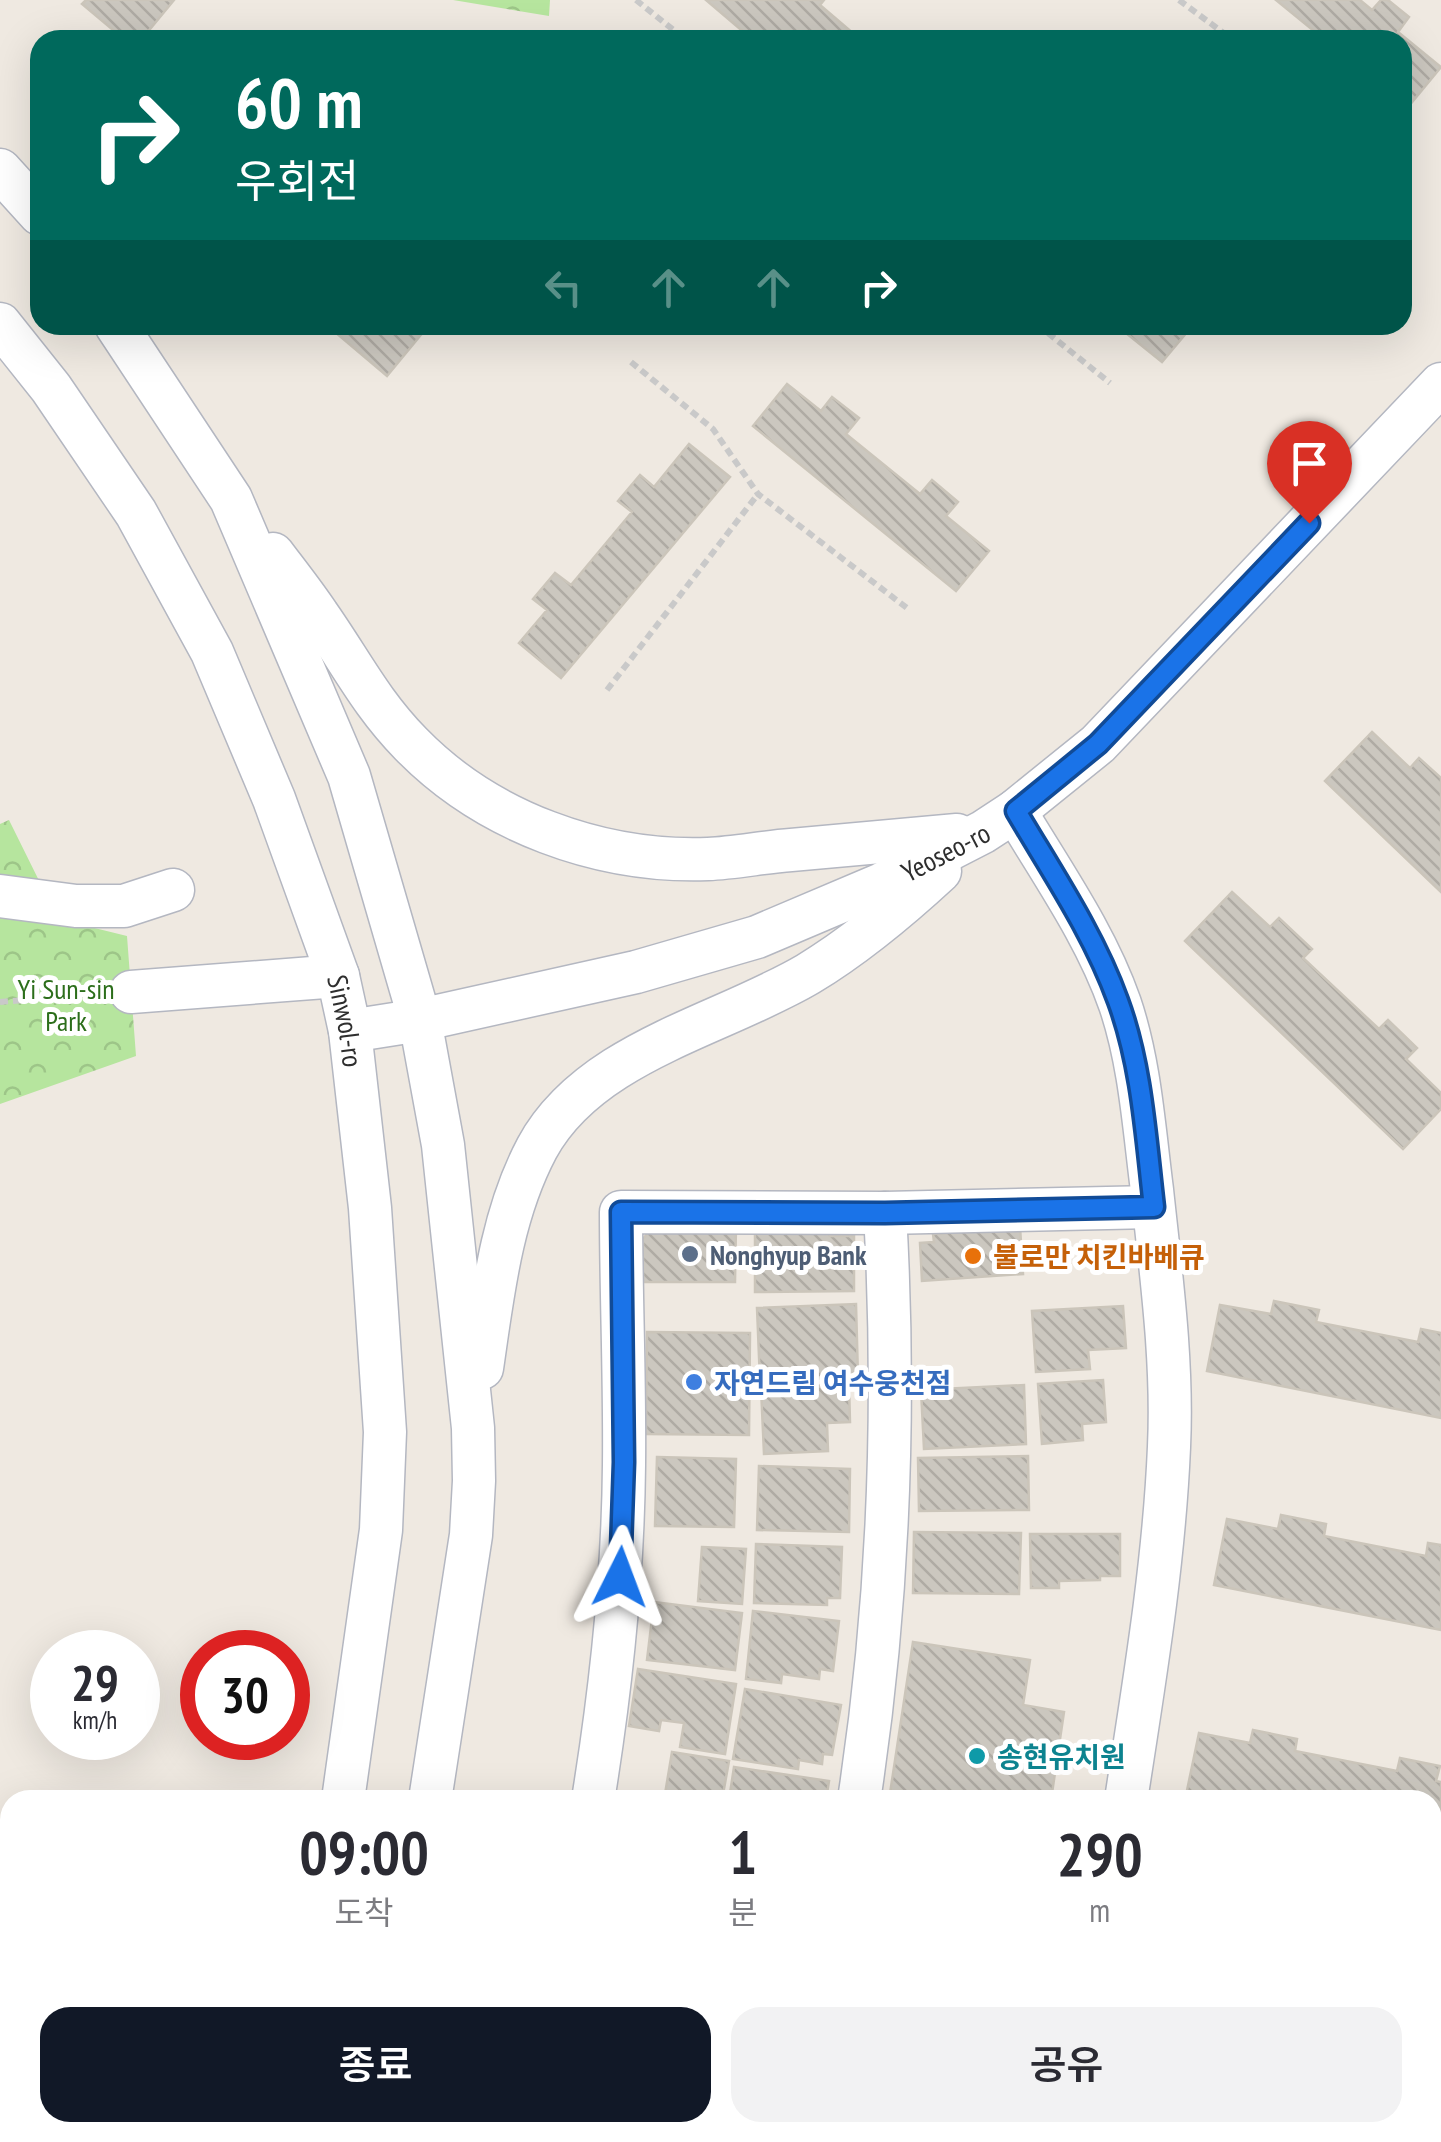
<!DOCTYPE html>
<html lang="ko">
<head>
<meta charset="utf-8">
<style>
  body { margin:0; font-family:"PT Sans Narrow","Noto Sans KR",sans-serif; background:#f2f2f3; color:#2b2b33; height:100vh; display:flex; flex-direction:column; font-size:38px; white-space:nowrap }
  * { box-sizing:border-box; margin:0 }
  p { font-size:32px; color:#7c7c81 }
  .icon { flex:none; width:55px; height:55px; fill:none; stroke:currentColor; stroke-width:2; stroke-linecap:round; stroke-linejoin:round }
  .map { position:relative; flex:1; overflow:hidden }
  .details { position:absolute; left:0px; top:1790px; width:1442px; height:352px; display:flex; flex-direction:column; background:#fff; border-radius:30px 30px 0 0; box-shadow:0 10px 40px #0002 }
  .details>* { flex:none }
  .guide { position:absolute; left:30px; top:30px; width:1382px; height:305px; border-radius:30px; box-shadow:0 10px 40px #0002; background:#00695c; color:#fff; overflow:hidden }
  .speed { position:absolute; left:30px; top:1630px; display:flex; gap:20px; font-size:50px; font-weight:700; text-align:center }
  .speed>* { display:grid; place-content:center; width:130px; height:130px; border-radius:50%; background:#fff; box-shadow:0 10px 40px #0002; line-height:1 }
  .speed small { font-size:25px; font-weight:400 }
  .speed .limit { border:15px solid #d22; background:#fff; color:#111 }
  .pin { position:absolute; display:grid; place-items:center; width:85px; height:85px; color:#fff; margin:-102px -42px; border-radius:50% 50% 50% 0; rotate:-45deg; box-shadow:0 0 10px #0007 }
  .pin .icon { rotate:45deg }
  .me { position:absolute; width:110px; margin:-55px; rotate:3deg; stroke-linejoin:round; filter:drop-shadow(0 0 8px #0008) }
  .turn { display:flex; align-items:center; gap:35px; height:210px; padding:0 40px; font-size:45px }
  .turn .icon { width:130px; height:130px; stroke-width:2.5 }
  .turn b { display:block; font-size:70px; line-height:85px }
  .lanes { display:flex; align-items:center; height:95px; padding:0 40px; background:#0003; justify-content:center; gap:50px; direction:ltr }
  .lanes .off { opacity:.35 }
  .eta { display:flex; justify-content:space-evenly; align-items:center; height:170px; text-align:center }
  .eta b { font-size:60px; font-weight:600; line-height:70px }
  .action { display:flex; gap:20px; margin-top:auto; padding:20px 40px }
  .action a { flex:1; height:115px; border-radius:30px; background:#111827; color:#fff; font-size:40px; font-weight:600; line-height:115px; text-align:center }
  .action a+a { background:#f2f2f3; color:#2b2b33 }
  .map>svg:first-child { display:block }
</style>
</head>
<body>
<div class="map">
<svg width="1441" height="2142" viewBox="0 0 1441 2142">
  <defs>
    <pattern id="forest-crowns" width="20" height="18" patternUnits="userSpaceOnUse" patternTransform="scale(2.5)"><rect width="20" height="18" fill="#b6e59e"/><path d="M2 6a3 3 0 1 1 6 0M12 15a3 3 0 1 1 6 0" fill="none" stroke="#9dc588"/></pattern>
    <pattern id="building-back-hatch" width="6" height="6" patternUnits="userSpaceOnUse" patternTransform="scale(2.5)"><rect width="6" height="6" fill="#cbc7bf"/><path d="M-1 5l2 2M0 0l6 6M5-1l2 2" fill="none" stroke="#afaba4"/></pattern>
  </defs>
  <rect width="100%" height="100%" fill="#efe9e1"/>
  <path fill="url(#forest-crowns)" d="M453 0H550L549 16Z
    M9 820 58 919 127 936 136 1056 0 1104V824Z
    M0 1925 10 1931V2132L196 2133 194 2142H0Z"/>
  <path fill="url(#building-back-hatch)" stroke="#cbc5ba" stroke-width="2.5" d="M86 0H174L141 40H125L82 4Z
    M706 0H824L820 5 861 40H753Z
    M1276 0H1360L1372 10 1381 0H1388L1409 17 1398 32 1441 67 1408 107 1402 103V40H1325Z
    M340 325H429L387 376 335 332Z
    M1116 325H1193L1162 362Z
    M787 384 821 411 832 397 859 418 846 434 920 494 932 480 958 502 946 516 989 551 956 591 753 426Z
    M689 444 730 477 561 678 519 643 547 610 533 599 555 573 571 585 632 512 618 501 640 475 654 487Z
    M1372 732 1410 768 1419 758 1441 778V892L1325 781Z
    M1232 892 1270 927 1279 918 1312 949 1303 958 1379 1029 1388 1020 1417 1048 1406 1059 1441 1093V1109L1403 1149 1185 941Z
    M655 1224 736 1225 735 1282H643V1239Z
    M755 1226 824 1228 830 1236H854V1291L755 1292Z
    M1020 1227 1023 1274 922 1281 920 1243 934 1242 933 1234Z
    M1274 1301 1319 1310 1316 1322 1418 1342 1421 1329 1441 1333V1418L1207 1371 1220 1305 1271 1314Z
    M856 1304 858 1377 760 1381 757 1308Z
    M1123 1306 1126 1348 1088 1350 1090 1369 1036 1372 1032 1311Z
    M647 1332 750 1333 749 1435 646 1434Z
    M1103 1380 1106 1422 1082 1424 1083 1440 1042 1444 1038 1384Z
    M849 1384 850 1422 827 1423 828 1451 764 1454 761 1388Z
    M1024 1385 1026 1444 924 1449 921 1390Z
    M1028 1456 1029 1510 919 1511 918 1458Z
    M657 1457 736 1459 734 1527 655 1526Z
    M759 1466 850 1469 849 1532 757 1530Z
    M1281 1515 1326 1524 1324 1536 1426 1556 1428 1543 1441 1545V1630L1214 1585 1227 1519 1278 1529Z
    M914 1532 1021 1533 1019 1594 913 1593Z
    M1030 1534H1120V1576H1100V1580L1059 1581V1588H1031Z
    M756 1544 842 1547 840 1598H827V1605L754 1603Z
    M702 1547 746 1549 742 1604 698 1601Z
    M654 1602 742 1613 735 1670 647 1660Z
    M753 1611 839 1621 833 1671 820 1669 819 1679 782 1674 781 1683 746 1679Z
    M913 1642 1030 1660 1023 1705 1064 1712 1051 1800H889Z
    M638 1669 736 1684 725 1754 680 1747 684 1723 661 1720 659 1731 629 1726Z
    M745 1689 841 1705 832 1755 823 1754 822 1764 799 1760 798 1769 733 1759Z
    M1253 1730 1297 1739 1295 1751 1397 1771 1400 1758 1440 1766 1436 1781 1441 1782V1851L1432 1849V1800H1185L1199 1733 1250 1743Z
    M672 1752 729 1761 722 1800H664Z
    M734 1767 829 1781 826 1800H729Z
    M1432 1999 1441 2001 1440 2068 1432 2067Z
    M661 2132H739L737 2142H709Z
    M861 2132H1018L1017 2140 1007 2139 1006 2142H859Z"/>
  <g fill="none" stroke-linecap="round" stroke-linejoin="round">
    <defs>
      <g id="minor">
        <path d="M0 170 40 214"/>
        <path id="s1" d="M0 324 51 388 136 513 212 652 274 799 338 976 350 1031 370 1208 385 1432 381 1530 343 1800"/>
        <path d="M116 325 231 499 349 776 420 1020 443 1145 473 1428 474 1481 471 1535 430 1800"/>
        <path d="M273 554C288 574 304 594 318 615 351 662 370 702 411 744 487 822 600 863 708 859 735 858 763 852 791 850 846 845 902 840 957 835"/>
        <path d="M1015 811C1052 873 1096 935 1120 1004 1140 1063 1144 1128 1152 1190 1161 1275 1173 1361 1169 1447 1164 1565 1144 1683 1126 1800"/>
        <path d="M0 896 76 906H124L173 890"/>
        <path d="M131 992 338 976"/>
        <path id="s2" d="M350 1031 420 1020 636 972 757 937 882 884 983 832 1015 811 1098 744 1441 384"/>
        <path d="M482 1368C493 1293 501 1216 537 1148 589 1052 720 1026 808 974 856 945 900 908 940 871"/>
        <path d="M593 1800C611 1689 623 1577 624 1465 625 1381 621 1296 621 1212L885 1213 1153 1207"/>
        <path d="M859 1800C889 1605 896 1410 885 1213"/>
        <path d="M294 2142 296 2132"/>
        <path d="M375 2142 377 2132"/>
        <path d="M531 2142 533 2132"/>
        <path d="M1072 2142 1073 2132"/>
      </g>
    </defs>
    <use href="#minor" stroke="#b4b7c1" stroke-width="45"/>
    <path stroke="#c9c9c9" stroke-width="6" stroke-dasharray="8 5" stroke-linecap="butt" d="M636 0 686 40
      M1179 0 1233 40
      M1038 325 1110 383
      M631 362 713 429 758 494 907 608
      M607 690 758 494
      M0 1002 95 994
      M0 2075 10 2085
      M56 2132 65 2142"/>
    <use href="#minor" stroke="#fff" stroke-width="42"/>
  </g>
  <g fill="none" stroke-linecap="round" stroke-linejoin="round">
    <defs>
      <path id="route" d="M620 1577 624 1462 621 1212 885 1213 1154 1207C1146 1139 1142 1066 1118 1001 1094 934 1052 872 1016 811L1098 744 1309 523"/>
    </defs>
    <use href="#route" stroke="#114b97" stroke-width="25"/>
    <use href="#route" stroke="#1a73e8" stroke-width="18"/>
  </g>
  <circle fill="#5c6f8a" stroke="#fff" stroke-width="4" cx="690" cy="1254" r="10"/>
  <circle fill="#e8710a" stroke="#fff" stroke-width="4" cx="973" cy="1256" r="10"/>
  <circle fill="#3f7fe0" stroke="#fff" stroke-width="4" cx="694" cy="1382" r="10"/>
  <circle fill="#0f9aa8" stroke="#fff" stroke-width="4" cx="977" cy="1756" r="10"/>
  <g text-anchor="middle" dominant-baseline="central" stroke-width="10" stroke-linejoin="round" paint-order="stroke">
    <g font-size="28" fill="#2e2e2e" stroke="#fff">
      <text stroke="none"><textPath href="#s2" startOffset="625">Yeoseo-ro</textPath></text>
      <text stroke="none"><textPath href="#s1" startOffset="785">Sinwol-ro</textPath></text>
    </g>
    <g font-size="28" fill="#2c6e1b" stroke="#fff">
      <text x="66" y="988">Yi Sun-sin<tspan x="66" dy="32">Park</tspan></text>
    </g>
    <g font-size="28" font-weight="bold" fill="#4e5e75" stroke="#fff" text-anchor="start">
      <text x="710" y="1254">Nonghyup Bank</text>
    </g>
    <g font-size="28" font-weight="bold" fill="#c56008" stroke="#fff" text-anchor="start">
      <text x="993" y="1256">불로만 치킨바베큐</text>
    </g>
    <g font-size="28" font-weight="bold" fill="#366cbe" stroke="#fff" text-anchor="start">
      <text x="714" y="1382">자연드림 여수웅천점</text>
    </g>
    <g font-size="28" font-weight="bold" fill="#0d838f" stroke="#fff" text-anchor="start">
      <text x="997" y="1756">송현유치원</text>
    </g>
  </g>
</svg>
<div class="speed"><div>29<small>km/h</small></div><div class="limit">30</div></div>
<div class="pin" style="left:1309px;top:523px;background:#d93025"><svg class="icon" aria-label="arrive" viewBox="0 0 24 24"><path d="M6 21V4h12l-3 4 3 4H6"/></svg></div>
<svg class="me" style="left:620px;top:1577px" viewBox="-20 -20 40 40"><path d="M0-17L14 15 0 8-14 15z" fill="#1a73e8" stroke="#fff" stroke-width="4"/></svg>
<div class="guide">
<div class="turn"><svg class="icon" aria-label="right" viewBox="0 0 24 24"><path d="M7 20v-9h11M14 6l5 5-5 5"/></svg><div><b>60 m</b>우회전</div></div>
<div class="lanes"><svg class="icon off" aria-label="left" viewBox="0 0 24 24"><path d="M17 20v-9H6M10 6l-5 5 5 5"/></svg><svg class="icon off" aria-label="ahead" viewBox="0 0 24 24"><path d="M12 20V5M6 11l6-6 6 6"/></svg><svg class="icon off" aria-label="ahead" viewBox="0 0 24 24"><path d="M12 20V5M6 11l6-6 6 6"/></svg><svg class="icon" aria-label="right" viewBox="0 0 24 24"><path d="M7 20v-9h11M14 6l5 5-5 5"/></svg></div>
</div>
<section class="details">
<div class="eta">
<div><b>09:00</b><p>도착</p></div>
<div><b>1</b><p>분</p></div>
<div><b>290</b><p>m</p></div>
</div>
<div class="action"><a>종료</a><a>공유</a></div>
</section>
</div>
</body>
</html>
